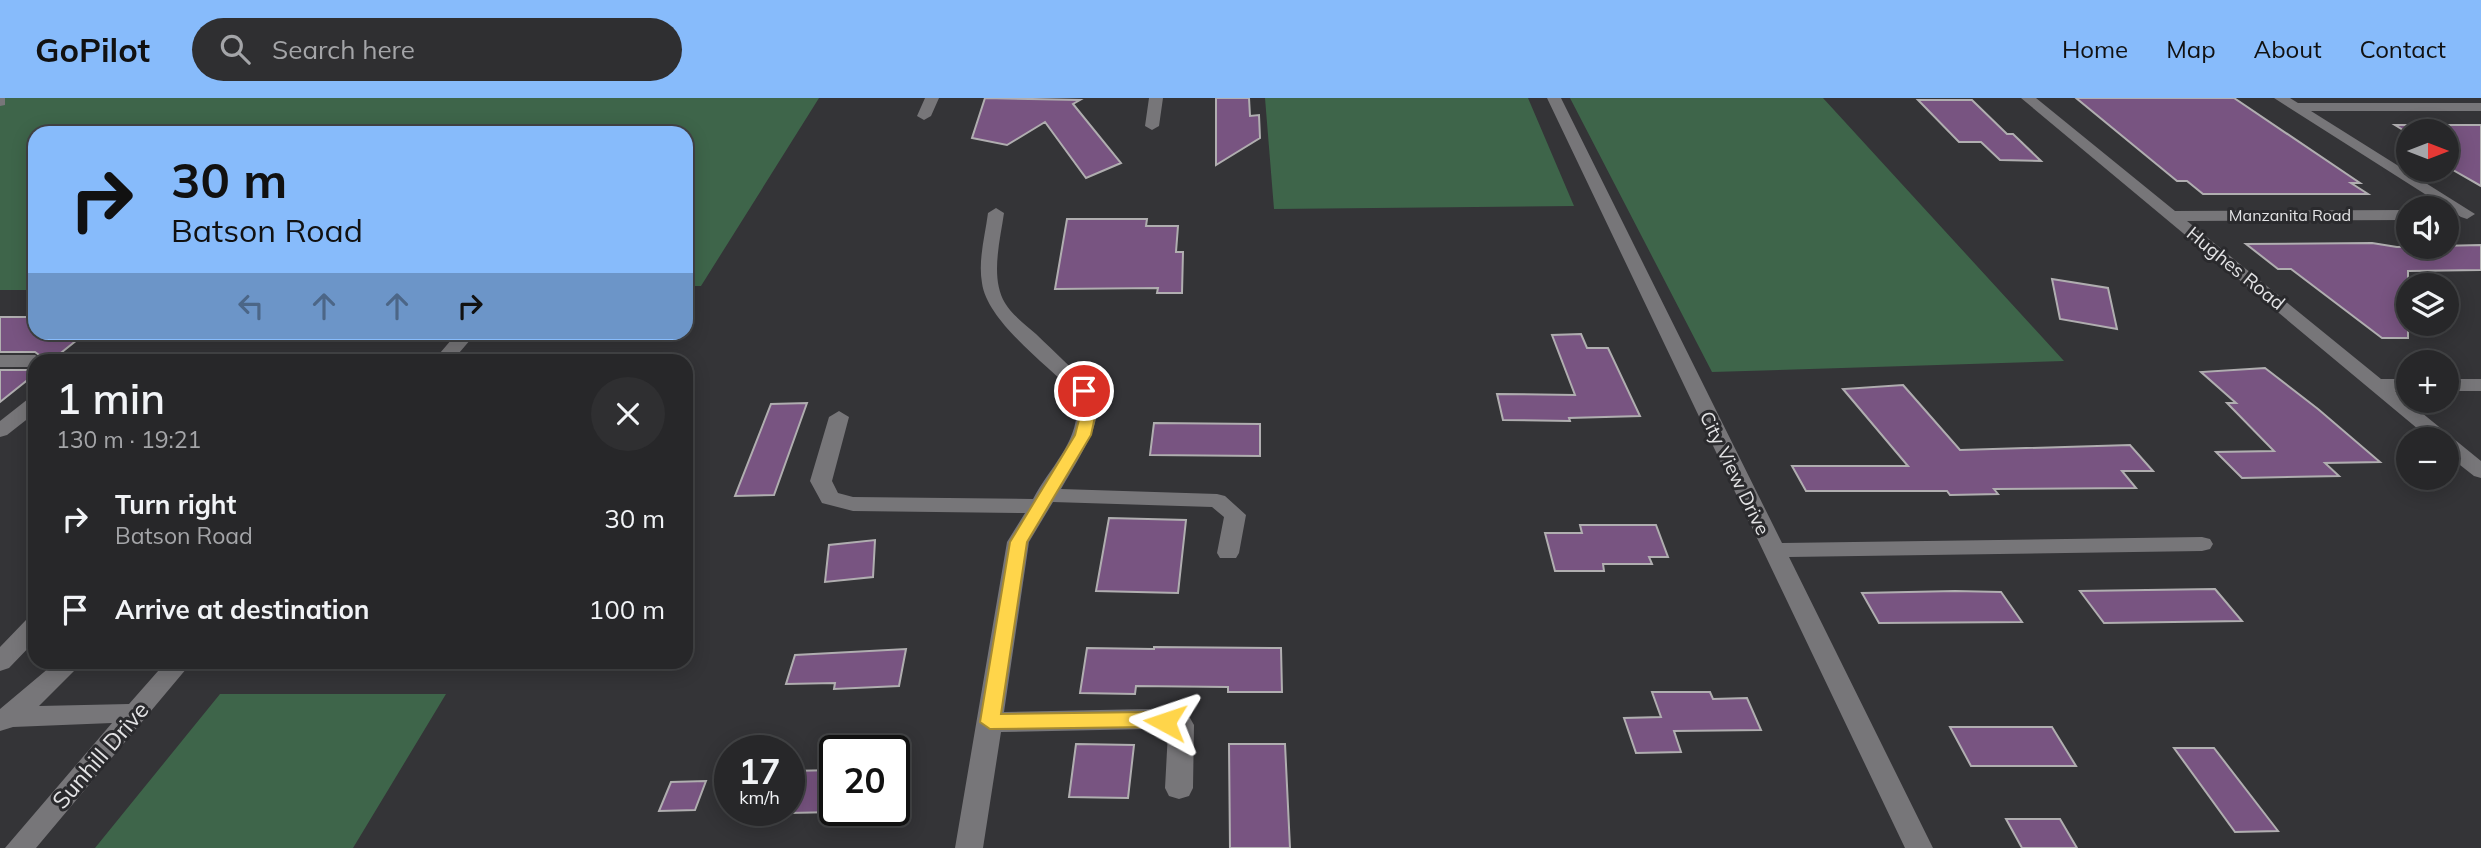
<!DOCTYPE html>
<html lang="en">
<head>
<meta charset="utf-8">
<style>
  body { margin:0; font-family:Mulish,sans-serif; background:#2f2f31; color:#f1f3f6; height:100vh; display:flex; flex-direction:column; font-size:26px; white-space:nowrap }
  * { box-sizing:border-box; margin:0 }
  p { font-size:23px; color:#a4a5a8 }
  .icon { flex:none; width:38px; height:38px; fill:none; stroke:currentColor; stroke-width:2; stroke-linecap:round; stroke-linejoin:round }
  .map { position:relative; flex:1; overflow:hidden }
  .sheet { position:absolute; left:28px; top:256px; width:665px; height:315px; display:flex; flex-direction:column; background:#272729; border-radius:21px; box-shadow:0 4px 18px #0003,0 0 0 2px #434446 }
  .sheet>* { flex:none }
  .hud { position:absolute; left:28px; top:28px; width:665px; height:214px; border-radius:21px; box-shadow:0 4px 18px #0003,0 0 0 2px #434446; background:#87bbfb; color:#111; overflow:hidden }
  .needle { width:46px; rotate:90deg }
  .buttons { position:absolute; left:2396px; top:21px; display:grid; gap:14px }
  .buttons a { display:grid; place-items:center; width:63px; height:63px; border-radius:50%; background:#272729; box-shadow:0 4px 18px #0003,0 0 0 2px #434446; font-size:35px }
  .speed { position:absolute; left:714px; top:637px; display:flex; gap:14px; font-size:35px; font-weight:700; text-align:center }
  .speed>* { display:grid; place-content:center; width:91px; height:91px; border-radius:50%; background:#272729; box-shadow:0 4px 18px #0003,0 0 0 2px #434446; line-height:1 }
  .speed small { font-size:18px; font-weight:400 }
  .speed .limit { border:4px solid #111; border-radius:10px; background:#fff; color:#111 }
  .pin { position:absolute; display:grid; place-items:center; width:60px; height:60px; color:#fff; margin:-30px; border:4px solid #fff; border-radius:50%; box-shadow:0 2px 7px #0007 }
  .me { position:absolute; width:77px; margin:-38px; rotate:275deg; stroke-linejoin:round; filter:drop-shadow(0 0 5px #0008) }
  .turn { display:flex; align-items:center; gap:24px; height:147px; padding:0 28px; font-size:32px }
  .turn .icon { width:91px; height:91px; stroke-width:2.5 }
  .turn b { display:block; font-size:49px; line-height:60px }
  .lanes { display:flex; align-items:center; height:66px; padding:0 28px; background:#0003; justify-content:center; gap:35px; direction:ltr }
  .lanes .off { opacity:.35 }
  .round { display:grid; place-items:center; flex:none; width:74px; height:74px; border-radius:37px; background:#2f2f31 }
  .head { display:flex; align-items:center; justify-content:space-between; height:119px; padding:0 28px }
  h1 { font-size:42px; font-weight:600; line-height:52px }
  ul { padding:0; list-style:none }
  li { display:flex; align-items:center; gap:21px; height:91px; padding:0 28px }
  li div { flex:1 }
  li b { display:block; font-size:26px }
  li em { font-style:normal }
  header { display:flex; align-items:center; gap:42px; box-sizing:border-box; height:98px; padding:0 35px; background:#87bbfb; color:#111 }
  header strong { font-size:33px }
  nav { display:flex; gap:38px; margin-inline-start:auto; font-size:24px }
  .search { width:490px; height:63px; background:#2f2f31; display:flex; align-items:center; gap:18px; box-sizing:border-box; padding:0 24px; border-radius:38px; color:#a4a5a8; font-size:26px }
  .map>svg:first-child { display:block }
</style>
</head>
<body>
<header>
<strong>GoPilot</strong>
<div class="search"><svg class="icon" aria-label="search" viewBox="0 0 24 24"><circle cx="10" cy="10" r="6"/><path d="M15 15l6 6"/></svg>Search here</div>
<nav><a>Home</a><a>Map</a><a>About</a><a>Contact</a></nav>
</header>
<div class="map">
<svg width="2481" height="750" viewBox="0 0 2481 750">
  <rect width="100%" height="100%" fill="#343437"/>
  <path fill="#3e654a" d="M0 0H819L701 188H686V35H35V192H0Z
    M1265 0H1528L1574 108 1274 111Z
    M1570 0H1823L2064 263 1712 274Z
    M220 596H446L353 750H95Z"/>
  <path fill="#785481" stroke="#b0aeb0" stroke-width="2" d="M985 0 1080 2 1073 6 1121 65 1086 80 1045 24 1007 47 972 40Z
    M1216 0H1249L1250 18 1259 17 1260 40 1216 67Z
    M2076 0H2234L2360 85H2351L2368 96H2203L2187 83H2177Z
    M1918 2H1972L2007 36H2013L2041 63 2000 62 1981 44H1959Z
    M2395 27H2481V88L2446 68V33L2408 35Z
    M1067 121H1147L1146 128H1178L1176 154H1183L1182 195H1157L1158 190 1055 191Z
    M2372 145 2397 149 2481 147V172L2408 173V240H2382L2291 171H2278L2246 146Z
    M2052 181 2108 190 2117 231 2060 221Z
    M0 219H35V234H87L52 262H46L35 254H0Z
    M1581 236 1587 250H1608L1640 318 1569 320 1570 323 1503 322 1497 296 1575 297 1552 237Z
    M2265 270 2318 311 2380 364 2325 365 2339 378 2242 380 2216 354 2274 353 2227 305H2236L2201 274Z
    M0 272H35V276L0 304Z
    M1903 287 1960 352 2130 347 2153 373H2122L2136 390 1994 391 1998 396 1950 397 1947 393H1806L1792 368H1908L1843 291Z
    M807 305 774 397 735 398 771 306Z
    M1154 325 1260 326V358L1150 357Z
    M1109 420 1186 422 1178 495 1096 493Z
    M1580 427H1656L1668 459H1649L1652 466H1603L1604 473H1555L1545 435H1582Z
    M875 442 873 479 825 484 829 447Z
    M2215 491 2242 523 2104 525 2080 493Z
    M1955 493 2001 494 2022 524 1879 525 1862 495Z
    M1154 549 1281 550 1282 594H1228V589L1136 588 1135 596 1080 595 1087 550 1154 551Z
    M906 551 899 588 834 591 835 585 786 586 795 557Z
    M1652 594H1710L1713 601 1747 600 1761 632 1674 633 1681 654 1636 655 1624 620 1661 619Z
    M1950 629H2052L2076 668H1971Z
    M1076 646 1134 647 1128 700 1069 699Z
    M1229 646H1285L1290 750H1230Z
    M2174 650H2214L2278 733 2235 734Z
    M835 672V714L789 715V673Z
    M706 683 695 712 659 713 671 684Z
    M2006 721H2060L2077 750H2022Z"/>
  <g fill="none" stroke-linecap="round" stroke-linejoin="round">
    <path fill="#777679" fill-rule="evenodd" d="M0 0H5V7L0 8Z
      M925 0H939L931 18 924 22 917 18Z
      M1149 0H1163L1159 28 1152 32 1145 28Z
      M1547 0H1561L1782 445 2202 439 2210 441 2213 446 2210 451 2202 453 1789 459 1933 750H1905Z
      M2021 0H2036L2175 113 2408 112V122L2187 123 2381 281H2408V293H2395L2481 363V380L2474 378 2446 356V341H2430Z
      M2274 0H2290L2298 5H2481V13H2311L2475 116 2467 121 2461 119Z
      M996 110 1004 115C1000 143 990 180 1005 205 1012 217 1026 227 1036 236 1109 307 1115 300 1061 391L1217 396 1225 398 1246 417 1239 455 1236 460H1220L1217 455 1224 419 1212 409 1053 404 1029 444 1004 614 1148 611 1190 620 1194 627 1193 690 1189 698 1179 701 1169 698 1165 690 1168 634 1148 631 1001 634 983 750H955L1007 444 1025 415 853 413 822 405 810 383 829 319 839 313 849 319 832 383 838 395 853 399 1033 401C1052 365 1085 339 1075 295 1047 267 987 223 982 185 978 162 985 138 988 115Z
      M458 234H477L453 262H434Z
      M348 255 355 257 356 262H171L180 256Z
      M0 257H35L44 262H35V269H0Z
      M2446 281H2481V293H2446Z
      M35 299V315L7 337 0 339V323L28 301Z
      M35 520V543L9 570 0 573V549L26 522Z
      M56 564H83L39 608 129 606 166 564H192L36 750H5L112 625 13 629 0 633V611Z"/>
  </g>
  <path fill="#ffd54a" stroke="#a68a30" stroke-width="2" d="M1084 289 1092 293 1096 314 1091 337 1027 444 1001 616 1148 614 1172 619 1175 624 1172 630 1148 629 990 631 980 624 1010 444 1075 337 1081 314 1077 293Z"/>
  <g text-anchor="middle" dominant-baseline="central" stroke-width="6" stroke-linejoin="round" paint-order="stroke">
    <g font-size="16" fill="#e3e3e5" stroke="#2a2a2d">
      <text x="2290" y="117">Manzanita Road</text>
    </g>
    <g font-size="19" fill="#e3e3e5" stroke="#2a2a2d">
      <text transform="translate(2236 170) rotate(39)">Hughes Road</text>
      <text transform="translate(1735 375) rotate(64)">City View Drive</text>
    </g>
    <g font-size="23" fill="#e3e3e5" stroke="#2a2a2d">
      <text transform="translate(100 657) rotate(-49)">Sunhill Drive</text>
    </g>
  </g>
</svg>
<div class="buttons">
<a><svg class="needle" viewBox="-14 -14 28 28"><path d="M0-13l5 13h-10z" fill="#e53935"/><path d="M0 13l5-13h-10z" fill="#a4a5a8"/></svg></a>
<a><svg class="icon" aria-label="sound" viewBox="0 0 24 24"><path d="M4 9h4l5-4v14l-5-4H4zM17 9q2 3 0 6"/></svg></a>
<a><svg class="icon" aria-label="layers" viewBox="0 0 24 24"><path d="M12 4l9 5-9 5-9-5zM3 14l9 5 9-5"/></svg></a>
<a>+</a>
<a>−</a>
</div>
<div class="speed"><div>17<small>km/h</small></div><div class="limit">20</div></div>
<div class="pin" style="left:1084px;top:293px;background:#d93025"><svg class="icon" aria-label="arrive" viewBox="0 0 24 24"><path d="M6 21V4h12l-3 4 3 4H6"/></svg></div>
<svg class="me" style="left:1165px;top:624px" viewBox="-20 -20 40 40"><path d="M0-17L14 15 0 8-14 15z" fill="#ffd54a" stroke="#fff" stroke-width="4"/></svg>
<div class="hud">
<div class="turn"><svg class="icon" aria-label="right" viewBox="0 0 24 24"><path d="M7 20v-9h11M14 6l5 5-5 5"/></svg><div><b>30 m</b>Batson Road</div></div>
<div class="lanes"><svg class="icon off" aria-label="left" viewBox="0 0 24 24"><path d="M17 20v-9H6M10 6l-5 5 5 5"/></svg><svg class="icon off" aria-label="ahead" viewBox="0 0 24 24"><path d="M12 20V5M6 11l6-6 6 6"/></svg><svg class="icon off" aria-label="ahead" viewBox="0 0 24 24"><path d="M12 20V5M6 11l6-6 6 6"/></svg><svg class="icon" aria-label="right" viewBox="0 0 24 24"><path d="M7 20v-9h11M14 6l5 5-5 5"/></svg></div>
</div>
<section class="sheet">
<div class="head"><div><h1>1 min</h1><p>130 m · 19:21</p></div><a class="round"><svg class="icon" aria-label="close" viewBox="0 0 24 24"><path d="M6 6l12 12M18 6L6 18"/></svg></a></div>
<ul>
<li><svg class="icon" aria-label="right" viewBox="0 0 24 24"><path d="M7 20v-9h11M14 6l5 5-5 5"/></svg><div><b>Turn right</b><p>Batson Road</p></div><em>30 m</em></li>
<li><svg class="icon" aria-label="arrive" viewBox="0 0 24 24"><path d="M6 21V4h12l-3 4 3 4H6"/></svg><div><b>Arrive at destination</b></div><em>100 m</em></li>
</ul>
</section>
</div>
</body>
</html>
